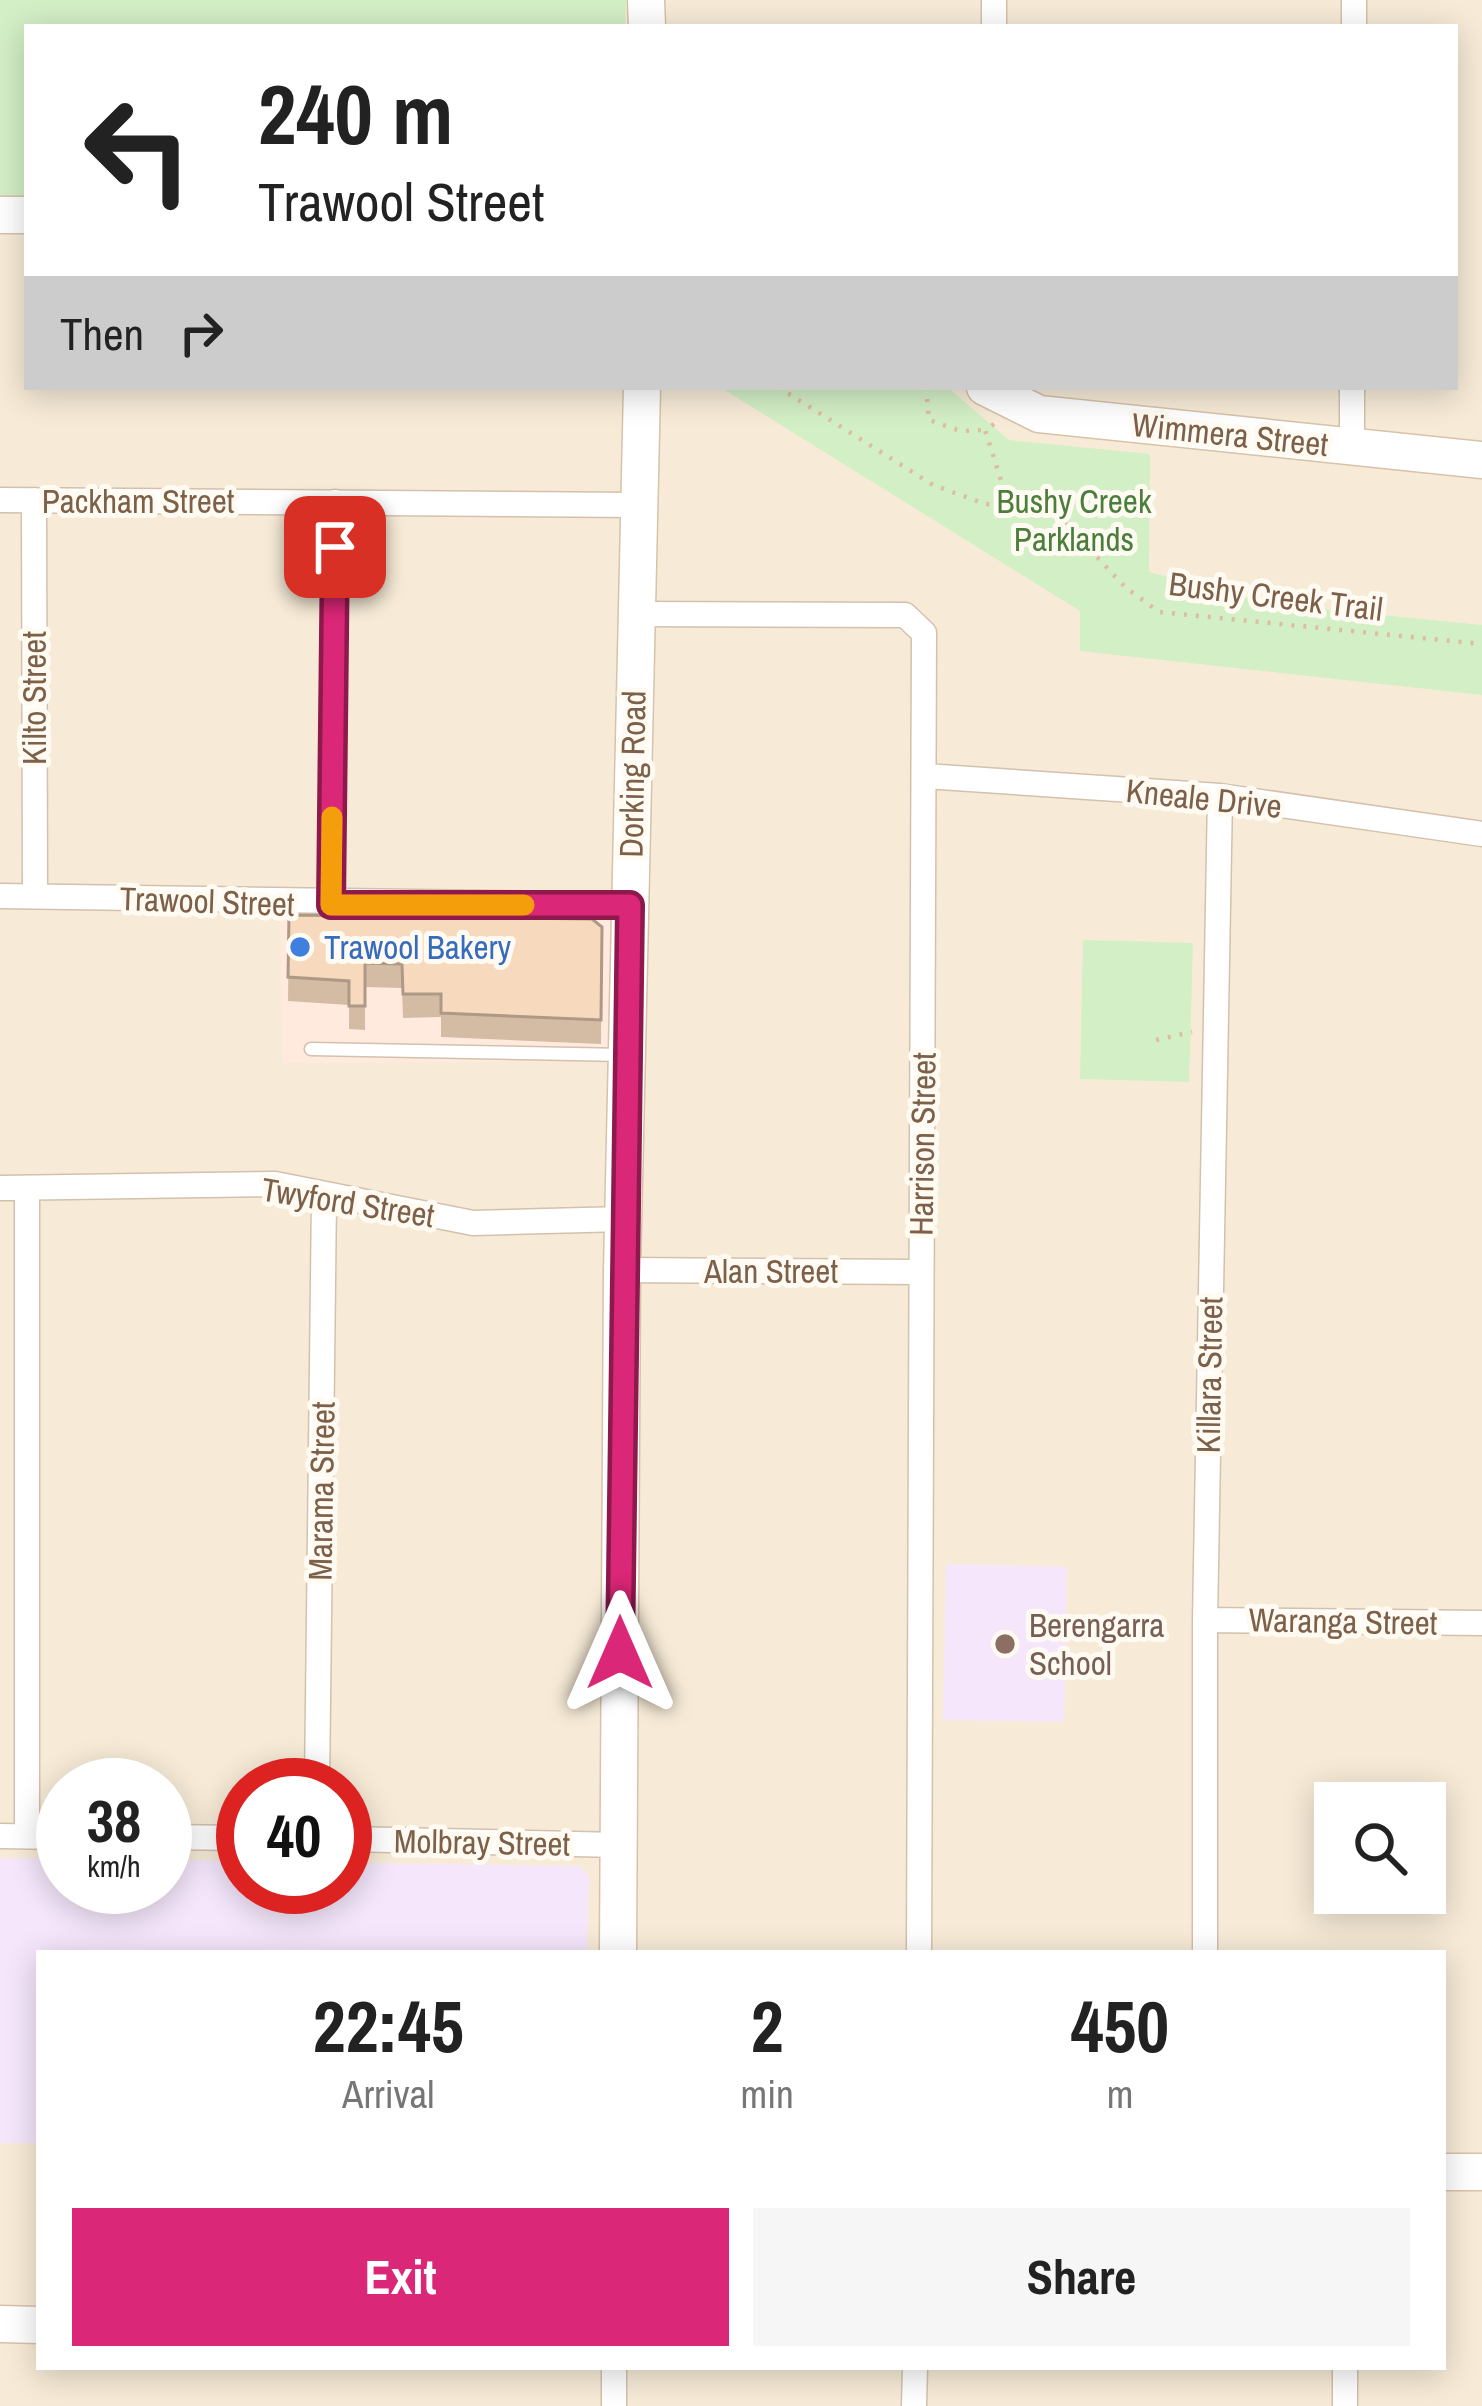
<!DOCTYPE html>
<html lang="en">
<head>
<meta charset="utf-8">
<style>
  body { margin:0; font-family:"Archivo Narrow",sans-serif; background:#f6f6f6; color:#222; height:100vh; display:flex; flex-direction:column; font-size:45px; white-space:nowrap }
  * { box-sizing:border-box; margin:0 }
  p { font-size:39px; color:#767676 }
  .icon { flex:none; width:66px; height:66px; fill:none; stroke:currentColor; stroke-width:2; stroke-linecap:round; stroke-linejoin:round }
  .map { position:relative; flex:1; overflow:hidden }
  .panel { position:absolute; left:36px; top:1950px; width:1410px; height:420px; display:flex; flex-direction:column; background:#fff; border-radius:0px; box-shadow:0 6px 30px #0003 }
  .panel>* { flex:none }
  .hud { position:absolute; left:24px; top:24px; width:1434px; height:366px; border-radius:0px; box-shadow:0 6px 30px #0003; background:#fff; color:#222; overflow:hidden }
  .tools { position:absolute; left:1314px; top:1782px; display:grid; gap:24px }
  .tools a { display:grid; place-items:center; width:132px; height:132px; border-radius:0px; background:#fff; box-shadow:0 6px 30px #0003; font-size:60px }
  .speed { position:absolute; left:36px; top:1758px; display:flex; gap:24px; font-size:60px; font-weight:700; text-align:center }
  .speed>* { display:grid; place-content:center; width:156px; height:156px; border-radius:50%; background:#fff; box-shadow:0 6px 30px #0003; line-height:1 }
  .speed small { font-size:30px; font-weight:400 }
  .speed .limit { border:18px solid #d22; background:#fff; color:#111 }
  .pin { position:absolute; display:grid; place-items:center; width:102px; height:102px; color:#fff; margin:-51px; border-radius:24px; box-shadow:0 6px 18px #0006 }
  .me { position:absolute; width:132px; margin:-66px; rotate:0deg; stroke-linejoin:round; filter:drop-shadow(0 0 9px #0008) }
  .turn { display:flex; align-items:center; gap:42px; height:252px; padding:0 36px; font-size:54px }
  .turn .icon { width:156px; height:156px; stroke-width:2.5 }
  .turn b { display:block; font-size:84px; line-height:102px }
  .then { display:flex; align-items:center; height:114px; padding:0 36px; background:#0003; gap:24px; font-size:45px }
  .eta { display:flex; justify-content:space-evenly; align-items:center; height:204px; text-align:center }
  .eta b { font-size:72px; font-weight:700; line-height:84px }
  .primary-button { display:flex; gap:24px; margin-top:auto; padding:24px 36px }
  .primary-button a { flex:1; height:138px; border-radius:0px; background:#db2777; color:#fff; font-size:48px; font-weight:700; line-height:138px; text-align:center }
  .primary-button a+a { background:#f6f6f6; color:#222 }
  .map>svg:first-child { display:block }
</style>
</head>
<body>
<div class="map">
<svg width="1482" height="2406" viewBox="0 0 1482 2406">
  <rect width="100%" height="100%" fill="#fef8ea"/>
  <path fill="#f7ebd7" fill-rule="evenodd" d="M0 0H1482V2406H0ZM27 27H1455V387H27ZM63 1785H165V1887H63ZM243 1785H345V1887H243ZM1335 1803H1425V1893H1335ZM39 1953H1443V2367H39Z"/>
  <path fill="#ffeadd" d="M280 911 625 912 624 1061 283 1063Z"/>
  <path fill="#f5e6fb" d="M946 1564 1067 1567 1064 1722 943 1720Z
    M0 1858 63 1859V1887H165V1860L243 1861V1887H345V1863L580 1866 589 1877 587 1953H39V2143H0Z"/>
  <path fill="#d3efc6" d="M0 0H626L625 27H27V202H0Z
    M720 387H947L1009 440 1150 454 1149 572 1272 604 1482 625V695L1080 651V611Z
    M1083 940 1193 943 1189 1082 1080 1079Z"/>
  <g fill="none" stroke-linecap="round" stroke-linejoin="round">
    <defs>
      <path id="lane" d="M311 1049 625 1055"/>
      <path id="street" d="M994 0V27
        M1354 27V0
        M1352 446V387
        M0 500 636 505
        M34 500 35 895
        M634 614 905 615 924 633 919 1953
        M925 776 1220 796 1482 834
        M0 896 630 905
        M331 905 335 502
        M0 1188 275 1184 473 1223 623 1219
        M622 1270 920 1272
        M1205 1620 1482 1623
        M317 1785 324 1197
        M0 1836 63 1837
        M27 1836V1188
        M165 1837 243 1838
        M345 1839 619 1845
        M1205 1953V1620L1220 796
        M614 2406V2367
        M914 2406 915 2367
        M1345 2406V2367"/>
      <path id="secondary" d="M646 0 647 27
        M0 215H27
        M985 387 1039 414 1482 460
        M618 1953 622 1270 642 387
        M1443 2172H1482
        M0 2324 39 2325"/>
    </defs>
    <use href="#lane" stroke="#d3c1ad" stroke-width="15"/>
    <use href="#street" stroke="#d3c1ad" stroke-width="27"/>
    <use href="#secondary" stroke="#d7c2aa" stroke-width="39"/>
    <path stroke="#ddbda0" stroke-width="4.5" stroke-dasharray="3 9" stroke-linecap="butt" d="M778 387 933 485 985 504 1052 509 1125 587 1159 612 1482 644
      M926 387 929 420 960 431 985 430
      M994 424 985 430 1009 505
      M1156 1040 1192 1032"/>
    <use href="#lane" stroke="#fff" stroke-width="12"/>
    <use href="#street" stroke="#fff" stroke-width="24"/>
    <use href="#secondary" stroke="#fff" stroke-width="36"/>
  </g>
  <path fill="#d4bba3" d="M289 915 602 927 601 1044 441 1037V1017L403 1018 402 988 365 987V1030L349 1029V1005L288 1001Z"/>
  <path fill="#f7dabe" stroke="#ad9985" stroke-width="3" d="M289 915 592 919 602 927 601 1020 441 1013V994H403L402 964 365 963V1006H349V981L288 977Z"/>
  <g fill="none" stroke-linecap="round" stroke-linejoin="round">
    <defs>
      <path id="route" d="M335 547 331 905H630L620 1653"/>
    </defs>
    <use href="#route" stroke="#8e194d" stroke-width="30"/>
    <use href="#route" stroke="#db2777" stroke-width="21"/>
    <path stroke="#f59e0b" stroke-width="21" d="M332 817 331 905H524"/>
  </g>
  <circle fill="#3f7fe0" stroke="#fffbf2" stroke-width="4.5" cx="300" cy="947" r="12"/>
  <circle fill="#8d6e63" stroke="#fffbf2" stroke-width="4.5" cx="1005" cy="1644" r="12"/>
  <g text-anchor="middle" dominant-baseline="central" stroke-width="10" stroke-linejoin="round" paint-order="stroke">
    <g font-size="33" fill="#7d6049" stroke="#fffbf2">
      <text transform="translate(1230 434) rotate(6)">Wimmera Street</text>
      <text x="138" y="501">Packham Street</text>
      <text transform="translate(1276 596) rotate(7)">Bushy Creek Trail</text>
      <text transform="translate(34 698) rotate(-90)">Kilto Street</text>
      <text transform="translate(632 774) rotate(-89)">Dorking Road</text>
      <text transform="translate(1204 798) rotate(6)">Kneale Drive</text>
      <text transform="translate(207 901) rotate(2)">Trawool Street</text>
      <text transform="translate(922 1144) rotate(-89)">Harrison Street</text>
      <text transform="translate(348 1202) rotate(9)">Twyford Street</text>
      <text x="771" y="1271">Alan Street</text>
      <text transform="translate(1209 1375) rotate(-89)">Killara Street</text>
      <text transform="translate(321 1491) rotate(-89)">Marama Street</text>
      <text transform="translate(1343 1621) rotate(1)">Waranga Street</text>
      <text transform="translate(482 1842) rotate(1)">Molbray Street</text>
    </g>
    <g font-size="33" fill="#4b7e3c" stroke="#fffbf2">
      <text x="1074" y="501">Bushy Creek<tspan x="1074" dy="38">Parklands</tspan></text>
    </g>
    <g font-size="33" fill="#366cbe" stroke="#fffbf2" text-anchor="start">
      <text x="324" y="947">Trawool Bakery</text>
    </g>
    <g font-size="33" fill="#785e54" stroke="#fffbf2" text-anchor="start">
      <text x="1029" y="1625">Berengarra<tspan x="1029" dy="38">School</tspan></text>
    </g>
  </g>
</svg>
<div class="tools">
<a><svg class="icon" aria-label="search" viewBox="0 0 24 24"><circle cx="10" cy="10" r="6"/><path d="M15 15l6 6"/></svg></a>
</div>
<div class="speed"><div>38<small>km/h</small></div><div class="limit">40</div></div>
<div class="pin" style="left:335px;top:547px;background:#d93025"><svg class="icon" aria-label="arrive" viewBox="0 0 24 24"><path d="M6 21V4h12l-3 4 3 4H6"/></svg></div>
<svg class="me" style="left:620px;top:1653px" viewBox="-20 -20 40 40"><path d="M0-17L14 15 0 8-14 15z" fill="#db2777" stroke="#fff" stroke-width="4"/></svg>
<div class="hud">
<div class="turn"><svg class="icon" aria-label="left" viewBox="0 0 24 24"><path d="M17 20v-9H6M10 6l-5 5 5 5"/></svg><div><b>240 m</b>Trawool Street</div></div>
<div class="then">Then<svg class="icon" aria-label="right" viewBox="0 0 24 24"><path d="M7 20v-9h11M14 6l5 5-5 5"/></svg></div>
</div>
<section class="panel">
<div class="eta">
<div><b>22:45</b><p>Arrival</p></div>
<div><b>2</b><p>min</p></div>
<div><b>450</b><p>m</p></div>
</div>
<div class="primary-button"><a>Exit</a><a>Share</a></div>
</section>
</div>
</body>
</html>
